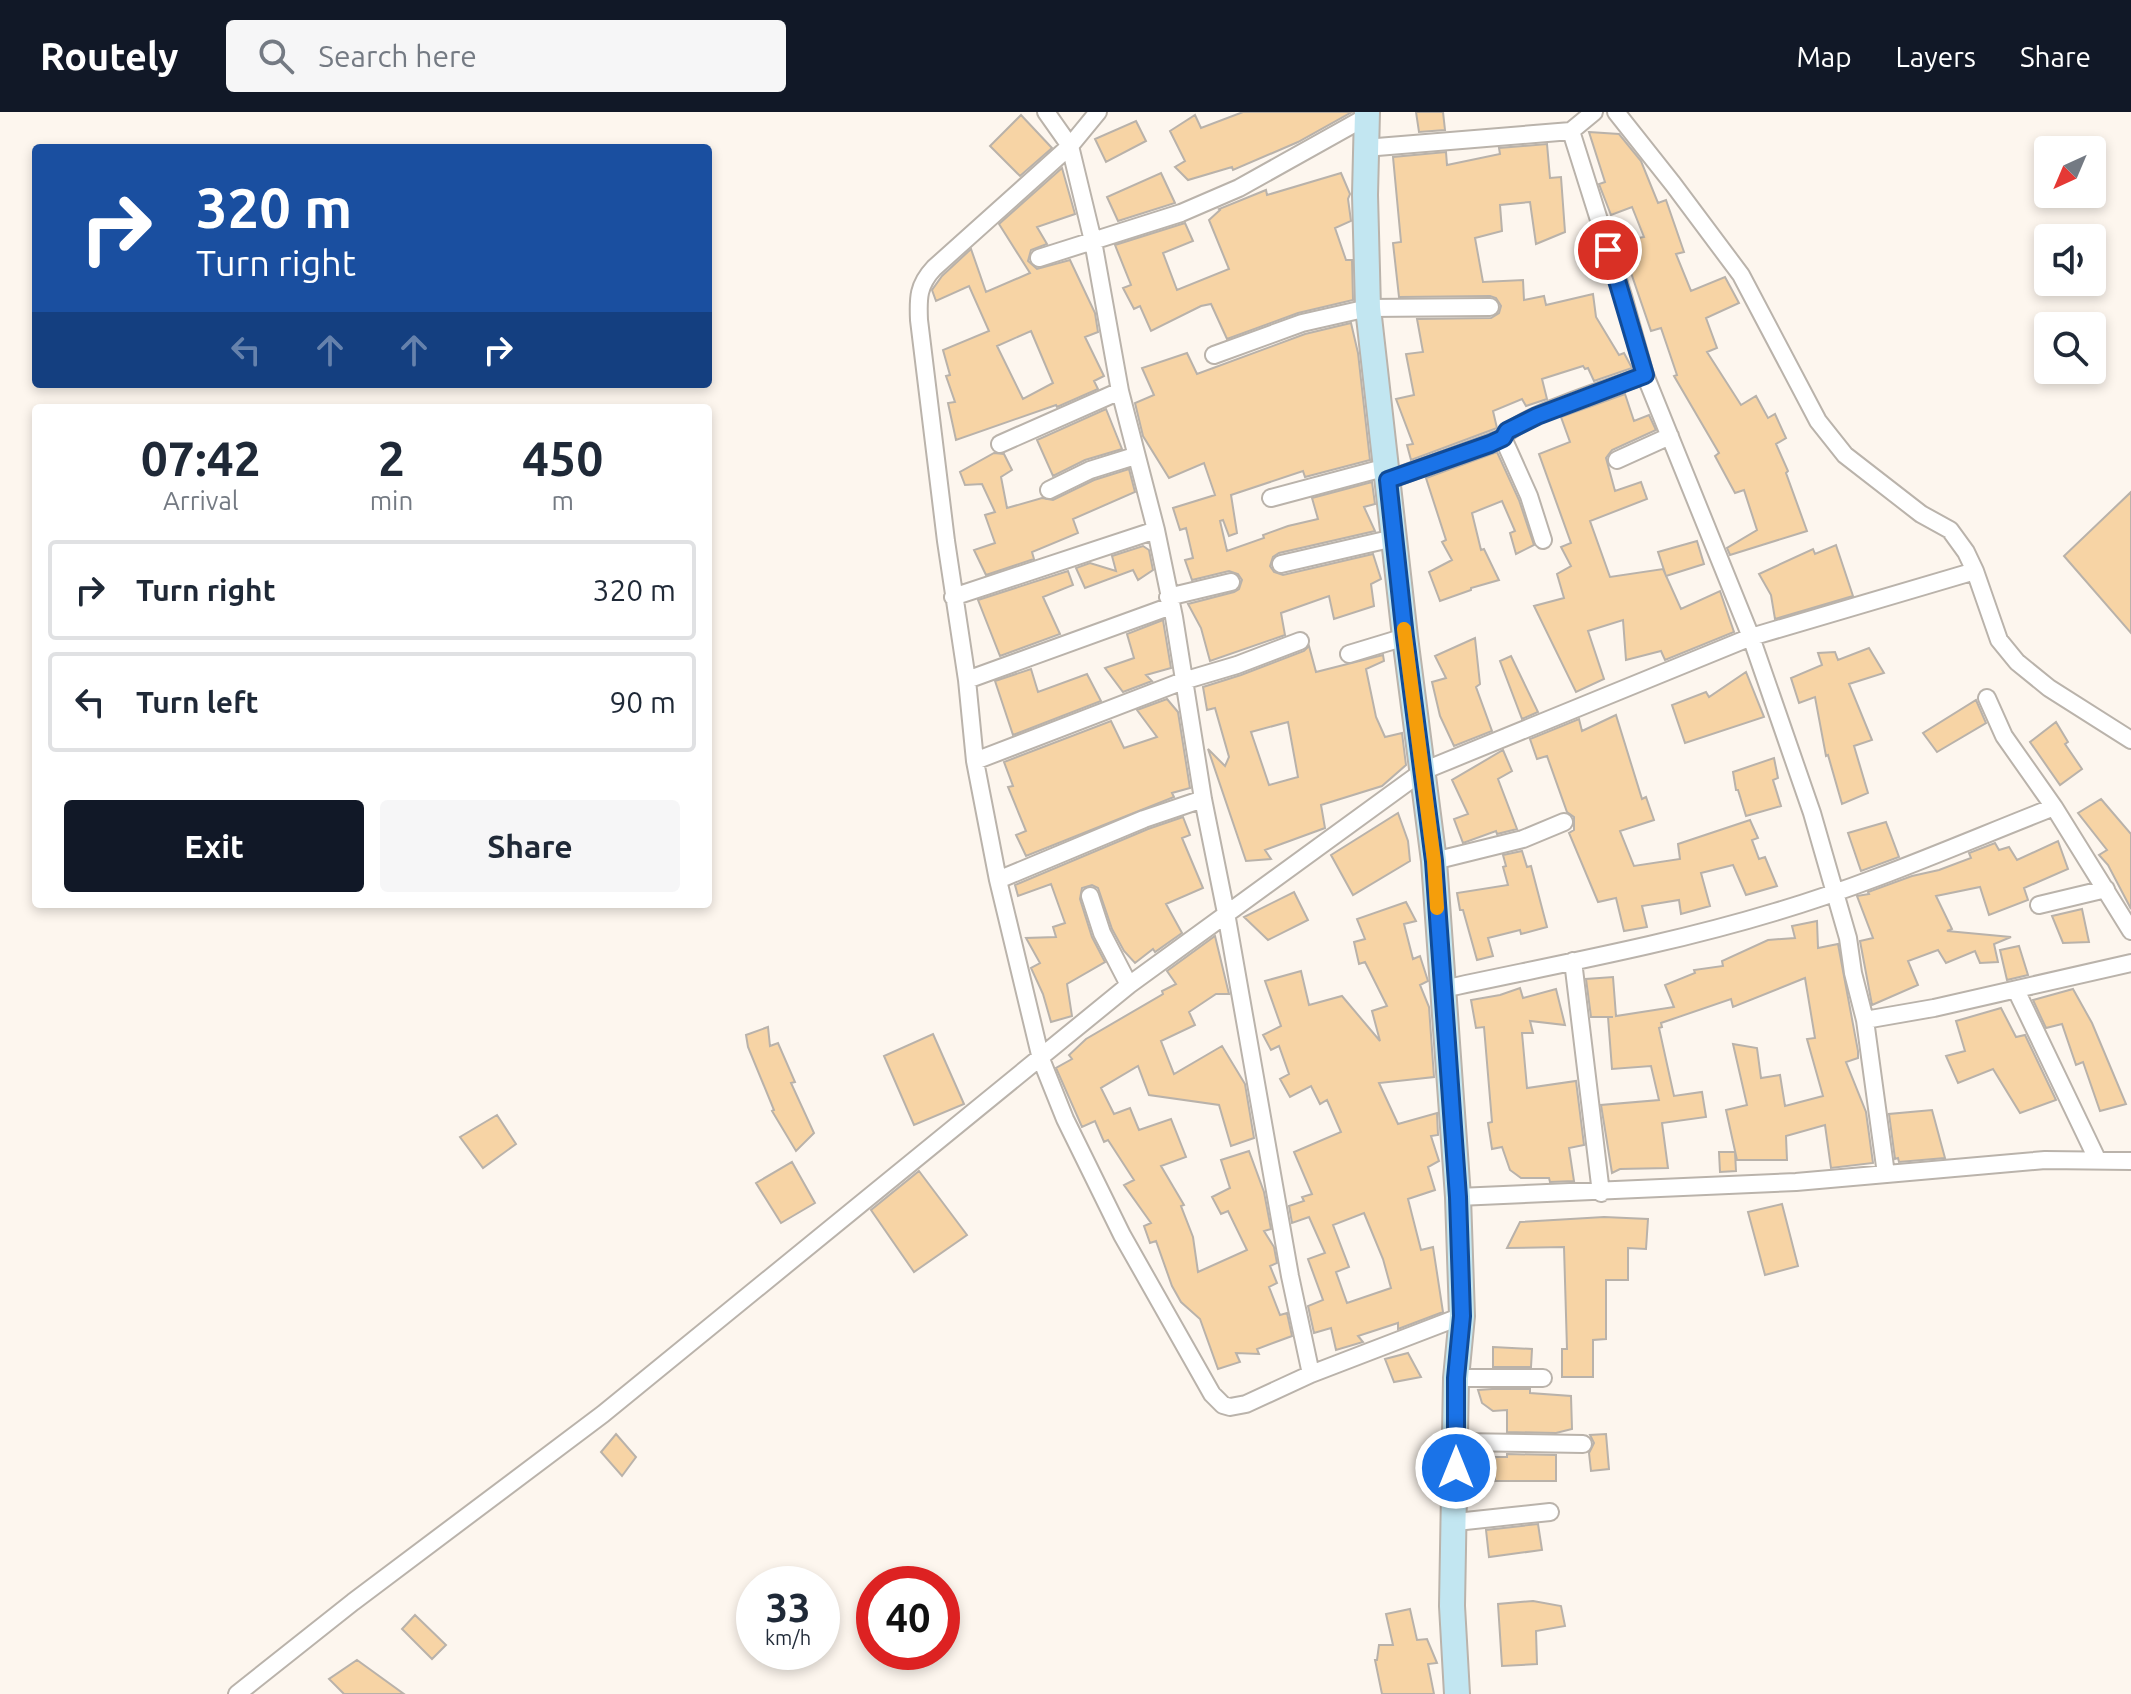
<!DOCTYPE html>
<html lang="en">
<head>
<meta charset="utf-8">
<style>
  body { margin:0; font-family:Ubuntu,sans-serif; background:#f6f6f7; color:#1f2937; height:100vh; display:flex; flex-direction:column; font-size:30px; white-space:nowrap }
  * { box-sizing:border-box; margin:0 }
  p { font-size:26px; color:#747a83 }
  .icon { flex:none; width:44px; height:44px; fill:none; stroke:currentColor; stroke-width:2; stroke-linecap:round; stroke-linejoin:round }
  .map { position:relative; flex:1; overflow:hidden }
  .side { position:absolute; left:32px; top:292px; width:680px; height:504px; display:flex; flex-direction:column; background:#fff; border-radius:8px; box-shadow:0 4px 12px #0003 }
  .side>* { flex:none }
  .banner { position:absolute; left:32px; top:32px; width:680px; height:244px; border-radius:8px; box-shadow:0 4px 12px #0003; background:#1a4fa0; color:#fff; overflow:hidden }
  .needle { width:52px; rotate:224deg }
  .controls { position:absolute; left:2034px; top:24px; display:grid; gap:16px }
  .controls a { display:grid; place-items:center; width:72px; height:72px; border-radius:8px; background:#fff; box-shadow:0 4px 12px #0003; font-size:40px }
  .speed { position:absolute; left:736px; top:1454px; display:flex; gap:16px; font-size:40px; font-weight:700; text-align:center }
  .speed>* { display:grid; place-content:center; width:104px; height:104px; border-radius:50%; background:#fff; box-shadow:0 4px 12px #0003; line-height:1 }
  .speed small { font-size:20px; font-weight:400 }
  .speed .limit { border:12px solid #d22; background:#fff; color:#111 }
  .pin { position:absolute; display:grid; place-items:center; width:68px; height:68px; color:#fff; margin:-34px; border:4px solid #fff; border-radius:50%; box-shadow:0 2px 8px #0007 }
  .me { position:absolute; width:88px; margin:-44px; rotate:0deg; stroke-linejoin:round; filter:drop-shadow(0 0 6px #0008) }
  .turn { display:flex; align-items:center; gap:28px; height:168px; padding:0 32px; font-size:36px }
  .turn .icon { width:104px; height:104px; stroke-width:2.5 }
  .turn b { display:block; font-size:56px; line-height:68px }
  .lanes { display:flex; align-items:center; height:76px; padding:0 32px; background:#0003; justify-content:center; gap:40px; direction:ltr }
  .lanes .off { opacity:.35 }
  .eta { display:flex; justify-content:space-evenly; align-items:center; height:136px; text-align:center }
  .eta b { font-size:48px; font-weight:700; line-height:56px }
  .primary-button { display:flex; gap:16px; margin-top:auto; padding:16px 32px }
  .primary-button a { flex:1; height:92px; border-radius:8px; background:#111827; color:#fff; font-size:32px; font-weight:700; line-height:92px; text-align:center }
  .primary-button a+a { background:#f6f6f7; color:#1f2937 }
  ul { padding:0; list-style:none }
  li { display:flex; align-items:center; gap:24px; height:100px; margin:0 16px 12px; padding:0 16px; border:4px solid #e0e1e3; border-radius:8px }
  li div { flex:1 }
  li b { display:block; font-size:30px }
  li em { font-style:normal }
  header { display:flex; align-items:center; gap:48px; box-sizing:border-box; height:112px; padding:0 40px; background:#111827; color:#fff }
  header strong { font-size:38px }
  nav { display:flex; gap:44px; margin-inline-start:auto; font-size:28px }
  .search { width:560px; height:72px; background:#f6f6f7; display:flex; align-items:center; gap:20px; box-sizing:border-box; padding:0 28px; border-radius:8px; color:#747a83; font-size:30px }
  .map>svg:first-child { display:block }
</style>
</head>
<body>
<header>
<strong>Routely</strong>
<div class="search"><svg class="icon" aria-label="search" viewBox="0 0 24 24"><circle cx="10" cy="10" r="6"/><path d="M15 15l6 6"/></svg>Search here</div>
<nav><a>Map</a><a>Layers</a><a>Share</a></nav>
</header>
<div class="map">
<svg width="2131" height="1582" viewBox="0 0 2131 1582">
  <rect width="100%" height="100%" fill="#fdf6ee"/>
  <path fill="#f7d4a5" stroke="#b9b2aa" stroke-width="2" fill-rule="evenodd" d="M1243 0H1352L1298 30 1233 58 1232 55 1188 68 1175 55 1185 49 1170 19 1195 3 1201 16Z
    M1416 0H1443L1445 18 1419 20Z
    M1021 3 1052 36 1020 64 990 34Z
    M1136 9 1146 29 1106 50 1095 27Z
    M1589 20 1619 22 1641 49 1658 91 1666 88 1684 140 1676 142 1691 179 1725 165 1739 191 1706 206 1717 236 1707 240 1741 293 1756 284 1768 306 1775 302 1786 326 1776 332 1788 359 1786 361 1807 419 1730 443 1727 436 1757 418 1744 378 1735 381 1715 344 1719 341 1674 264 1677 263 1661 216 1651 219 1627 149 1632 147 1628 134 1640 131 1638 126 1644 125 1632 95 1611 103 1599 72 1605 70Z
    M1547 32 1550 66 1561 65 1565 120 1536 132 1530 90 1500 93 1502 119 1475 126 1483 170 1523 168 1524 188 1544 184 1546 193 1593 182 1596 205 1619 243 1624 241 1632 256 1594 269 1588 256 1585 257 1583 254 1542 267 1547 287 1526 294 1522 287 1493 299 1497 316 1411 348 1407 333 1413 332 1396 287 1414 283 1406 242 1423 240 1417 207 1491 206 1499 201 1501 194 1496 186 1490 184 1399 185 1393 131 1401 130 1393 45 1446 40 1447 53 1500 42 1499 36Z
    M1062 56 1075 102 1037 115 1047 132 1031 138 1028 149 1037 157 1070 148 1095 201 1098 220 1085 225 1104 264 1094 269 1098 277 1057 295 1056 293 956 328 948 291 955 290 946 264 950 263 943 238 989 219 969 174 936 189 932 178 942 164 971 137 986 180 1030 161 999 112ZM1031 219 1053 271 1023 287 997 234Z
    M1161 61 1175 91 1118 109 1107 85Z
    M1341 61 1350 82 1348 87 1351 109 1335 116 1346 148H1352L1353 188 1298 201 1227 227 1211 192 1201 194 1151 219 1140 194 1134 197 1123 176 1131 173 1115 133 1185 111 1193 129 1163 141 1177 178 1229 157 1209 108 1220 98 1219 97 1266 78 1267 83Z
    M1351 211 1358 241 1370 348 1305 365 1303 359 1231 383 1237 421 1229 424 1223 408 1220 409 1227 439 1264 426 1263 423 1288 414 1318 407 1312 386 1372 370 1375 392 1364 395 1375 419 1279 441 1273 445 1270 454 1274 460 1283 463 1373 442 1381 467 1371 472 1374 494 1334 507 1329 484 1281 501 1285 523 1210 549 1201 516 1188 492 1234 480 1239 477 1242 468 1238 462 1229 459 1192 468 1185 448 1193 446 1186 416 1180 418 1173 396 1215 383 1204 351 1169 366 1143 324 1135 291 1154 283 1142 256 1187 241 1197 262 1305 222Z
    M1625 282 1634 309 1649 303 1656 318 1612 338 1606 346 1615 379 1641 370 1647 387 1590 409 1610 465 1663 457 1681 497 1720 479 1734 520 1665 548 1661 539 1626 548 1623 508 1588 519 1604 567 1576 580 1534 494 1564 486 1557 462 1571 454 1561 435 1571 431 1539 342 1570 330 1561 305Z
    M1106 297 1122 337 1085 348 1053 364 1037 328Z
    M1497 340 1519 388 1534 433 1516 442 1510 421 1515 419 1502 389 1472 401 1481 438 1484 437 1499 468 1471 476V478L1440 489 1429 460 1452 448 1442 430 1446 428 1426 366Z
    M994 341 1004 342 1012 358 1001 365 1007 396 1042 386 1053 388 1094 368 1129 357 1135 380 1073 407 1078 421 1032 440 1034 447 986 463 974 438 995 431 985 403 995 400 982 372 965 373 960 360Z
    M2131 380V521L2064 444Z
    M1697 429 1704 452 1666 464 1658 440Z
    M1836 433 1853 484 1775 507 1771 483 1759 462 1813 437 1815 442Z
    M1143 434 1149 438 1153 458 1138 468 1133 458 1085 476 1076 456 1090 451 1116 459 1112 444Z
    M1068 459 1073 473 1043 485 1060 522 1000 544 978 488Z
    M1163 508 1171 556 1146 563 1152 569 1123 580 1105 556 1134 546 1127 522Z
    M1475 526 1480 572 1476 575 1492 619 1454 634 1440 604 1432 570 1446 566 1435 544Z
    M1309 534 1316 560 1383 543 1384 549 1366 557 1376 605 1385 625 1402 621 1406 653 1382 674 1321 693 1325 716 1265 738 1271 747 1246 749 1208 637 1225 654 1229 645 1215 596 1207 598 1203 575 1241 563 1304 539ZM1288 610 1298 665 1269 673 1251 620Z
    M1869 536 1884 561 1849 572 1872 628 1854 634 1868 681 1842 692 1828 643 1826 644 1815 585 1799 591 1791 566 1822 553 1818 541 1835 540 1838 548Z
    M1511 544 1538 600 1522 607 1500 549Z
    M1031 557 1038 580 1087 562 1101 589 1013 623 995 569Z
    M1746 560 1764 605 1685 631 1672 593 1706 580 1709 585Z
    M1167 587 1178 600 1190 676 1172 681 1174 685 1026 744 1016 723 1026 719 1008 675 1013 674 1004 650 1111 609 1124 636 1157 625 1137 598Z
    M1976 588 1986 611 1937 640 1923 621Z
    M1616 603 1642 687 1646 685 1654 708 1620 719 1634 754 1680 747 1678 732 1750 708 1758 726 1752 728 1759 747 1765 745 1777 774 1746 783 1733 753 1701 761 1710 794 1681 802 1679 788 1642 794 1647 815 1624 819 1616 786 1598 790 1569 721 1574 718V705L1567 700 1547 644 1537 647 1530 627 1579 607 1582 619Z
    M2056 610 2068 630 2065 632 2082 657 2060 673 2030 630Z
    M1503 638 1512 659 1498 667 1517 717 1497 722 1496 719 1463 731 1454 707 1468 702 1452 668Z
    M1774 646 1778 666 1773 668 1781 694 1746 704 1738 678H1736L1733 660Z
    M2101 687 2131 722V797L2108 753 2099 743 2107 738 2078 701Z
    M1398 701 1408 729 1410 749 1353 783 1331 743Z
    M1183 705 1190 723 1182 726 1203 776 1166 792 1182 821 1155 840 1153 837 1135 851 1124 839 1112 817 1098 776 1092 773 1082 776 1080 787 1092 825 1105 850 1067 872 1072 904 1051 910 1043 882 1031 856 1040 851 1026 826 1056 825 1053 815 1065 811 1051 772 1018 784 1015 773 1148 717Z
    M1886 710 1899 745 1861 759 1848 721Z
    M2058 729 2068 757 2024 776 2028 788 1989 803 1980 775 1936 784 1952 817 1947 819 2011 825 1994 832 1998 850 1980 851 1975 839 1946 851 1938 838 1908 849 1918 873 1872 893 1860 829 1873 826 1857 784 1869 782 1868 780 1912 764 1939 758 1971 746 1969 741 1995 731 1999 738 2009 735 2017 748Z
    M1522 739 1527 755 1531 754 1547 815 1521 822 1520 818 1488 826 1493 844 1477 848 1463 798H1460L1457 781 1508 773 1503 755 1506 754 1503 743Z
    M1294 780 1308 808 1268 828 1244 805Z
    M1406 790 1416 809 1404 812 1413 847 1420 844 1428 869 1420 873 1429 895 1434 965 1379 971 1398 1012 1437 1001 1438 1023 1431 1024 1439 1049 1428 1055 1435 1078 1408 1087 1421 1138 1433 1135 1443 1200 1398 1217V1211L1358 1224 1363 1230 1336 1238 1331 1216 1314 1221 1308 1194 1323 1188 1308 1147 1325 1141 1309 1105 1292 1111 1289 1094 1304 1089 1302 1085 1312 1082 1294 1040 1341 1020 1327 988 1320 992 1311 974 1290 985 1280 967 1289 962 1279 934 1271 938 1263 923 1281 914 1265 869 1301 859 1309 893 1342 884 1380 929 1372 899 1387 894 1365 850 1359 852 1354 830 1365 827 1357 807ZM1364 1101 1383 1147 1391 1176 1347 1191 1336 1160 1349 1155 1333 1113Z
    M2082 797 2089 830 2063 831 2052 804Z
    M1817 809 1818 836 1838 832 1858 939V946L1846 950 1866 1000 1873 1051 1831 1056 1825 1013 1786 1024 1787 1048H1737L1726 998 1747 993 1733 932 1757 936 1761 966 1780 963 1785 994 1823 984 1807 927 1815 926 1805 866 1733 895 1731 887 1661 911 1662 915 1659 916 1674 984 1702 980 1706 1005 1662 1011 1668 1056 1620 1057 1612 1061 1601 993 1659 988 1651 954 1612 957 1608 905H1613H1591L1586 867 1613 865 1616 904 1674 895 1665 873 1695 861 1694 858 1723 854 1722 849 1768 828 1795 826 1792 814Z
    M1215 824 1229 882H1216L1189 900 1195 913 1161 929 1174 962 1222 934 1245 972 1254 1026 1231 1034 1219 993 1149 983 1138 954 1101 976 1114 1002 1130 996 1139 1018 1171 1007 1186 1045 1161 1054 1184 1093 1181 1094 1193 1125 1198 1160 1247 1138 1228 1099 1221 1102 1212 1085 1230 1076 1221 1048 1249 1039 1264 1080 1271 1117 1264 1119 1274 1135 1277 1151 1270 1154 1277 1171 1269 1175 1280 1203 1287 1201 1292 1224 1257 1237 1259 1242 1236 1241 1240 1250 1218 1257 1200 1207 1181 1190 1172 1174 1156 1129 1150 1131 1144 1114 1151 1111 1124 1073 1134 1068 1108 1028 1104 1030 1095 1009 1082 1015 1056 956 1072 947 1069 943 1086 927 1163 882 1162 879 1176 872 1167 859Z
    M2019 834 2028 863 2007 868 2000 838Z
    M1520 876 1523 886 1556 877 1565 913 1530 909 1533 921H1522L1527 976 1576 969 1584 1033 1569 1036 1574 1069 1550 1070 1549 1066H1521L1510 1058 1502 1035 1492 1037 1488 1011 1492 1010 1484 915 1476 916 1471 888 1500 883Z
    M2073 877 2092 911 2126 992 2100 999 2083 950 2076 953 2062 912 2046 916 2033 888Z
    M2001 896 2016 925 2025 923 2056 988 2020 1001 1993 957 1958 971 1946 944 1965 939 1956 909Z
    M768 915 770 934 778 931 795 970 791 971 814 1021 796 1039 772 999 774 998 748 935 746 923Z
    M933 922 964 992 914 1013 884 944Z
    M1932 998 1945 1046 1899 1050 1898 1046 1895 1047 1889 1002Z
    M497 1003 516 1032 483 1056 460 1025Z
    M1719 1040H1735L1736 1059 1720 1060Z
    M792 1050 815 1091 781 1111 756 1071Z
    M919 1059 967 1123 914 1160 871 1098Z
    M1782 1092 1798 1154 1765 1163 1748 1100Z
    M1604 1105 1648 1107 1646 1137 1628 1136V1168H1606V1227L1593 1228V1265H1562V1237H1567L1564 1135 1507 1136 1520 1110Z
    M1493 1235 1532 1237 1531 1255H1493Z
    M1408 1241 1421 1265 1394 1270 1385 1247Z
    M1492 1277H1530V1281L1571 1284 1572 1317 1556 1321 1507 1320V1298L1493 1299 1482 1291 1478 1278Z
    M616 1322 636 1345 622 1364 601 1340Z
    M1606 1322 1609 1357 1591 1359 1589 1341 1594 1331 1590 1323Z
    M1507 1342 1556 1343V1369H1495V1345H1507Z
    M1538 1412 1542 1438 1489 1445 1486 1418Z
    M1533 1489 1561 1494 1565 1514 1536 1519 1537 1552 1502 1554 1498 1492Z
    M1410 1497 1417 1528 1427 1527 1437 1551 1428 1552 1434 1582H1382L1375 1548H1377L1379 1533H1393L1386 1502Z
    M415 1503 446 1533 432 1547 402 1517Z
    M357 1548 404 1582H344L329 1567Z"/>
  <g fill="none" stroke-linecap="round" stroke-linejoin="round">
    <defs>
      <path id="street" d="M1046 0 1070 34 1093 129 1120 279 1156 418 1174 505 1203 687 1226 801 1290 1164 1311 1262
        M1098 0 1070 34 934 156C918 173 918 186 919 208L946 429 967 568 975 649 998 768 1041 947 1065 1007 1122 1123 1212 1282 1223 1293 1230 1295 1246 1292 1311 1262 1462 1204
        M1616 0 1673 72 1741 163 1818 309 1845 343 1921 402 1950 418 1966 440 1975 459 1999 528 2017 550 2049 576 2131 628
        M1571 19 1594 0
        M1365 36 1571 19 1623 184 1645 263 1751 525 1812 701 1848 826 1853 861 1865 908 1886 1062
        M1039 146 1181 101 1239 76 1366 5
        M1214 243 1302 211 1368 196 1490 195
        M1503 326C1515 305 1618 273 1645 263
        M1000 332 1120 279
        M1617 348 1670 324
        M1388 368 1503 326 1529 384 1543 428
        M1049 378 1090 358 1135 344
        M1271 386 1387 355
        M1281 452 1394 426
        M953 485 1156 418
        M1168 485 1231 470
        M1349 542 1405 525
        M967 568 1171 494
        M1987 586 2004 624 2054 695 2131 819
        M975 649 1183 569 1237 553 1300 529
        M1434 749 1523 727 1564 710
        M998 768 1144 707 1203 687
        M1090 784 1102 821 1129 873
        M2039 793 2106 777
        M1573 849 1601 1081
        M1443 877C1554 853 1666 833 1775 800 1870 772 1962 731 2054 695
        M2016 878 2097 1047
        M1865 908 1934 896 2131 851
        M1458 1085 1796 1070 2045 1048 2131 1049
        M1456 1266H1543
        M1456 1330 1583 1332
        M1456 1410 1550 1400
        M237 1582 353 1490 603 1302 1129 873 1423 659 1751 525 1975 459"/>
      <path id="secondary" d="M1367 0 1365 83 1368 196 1405 525 1434 749 1458 1085 1462 1204 1456 1266 1452 1494 1457 1582"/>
    </defs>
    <use href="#street" stroke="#bab3ab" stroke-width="20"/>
    <use href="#secondary" stroke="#bab3ab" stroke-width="28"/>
    <use href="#street" stroke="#fff" stroke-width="16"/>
    <use href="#secondary" stroke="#c2e6f1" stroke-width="24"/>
  </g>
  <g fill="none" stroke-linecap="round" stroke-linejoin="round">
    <defs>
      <path id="route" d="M1456 1356V1266L1462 1204 1458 1085 1434 749 1405 525 1388 368 1490 332 1503 326 1507 319 1537 304 1645 263 1608 138"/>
    </defs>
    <use href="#route" stroke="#114b97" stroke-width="20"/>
    <use href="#route" stroke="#1a73e8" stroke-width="14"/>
    <path stroke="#f59e0b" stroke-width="14" d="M1404 517 1434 749 1437 796"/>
  </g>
</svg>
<div class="controls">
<a><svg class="needle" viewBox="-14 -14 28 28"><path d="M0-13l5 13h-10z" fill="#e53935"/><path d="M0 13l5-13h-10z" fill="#747a83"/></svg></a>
<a><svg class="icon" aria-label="sound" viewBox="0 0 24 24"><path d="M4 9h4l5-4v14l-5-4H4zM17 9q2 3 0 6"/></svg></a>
<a><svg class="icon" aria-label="search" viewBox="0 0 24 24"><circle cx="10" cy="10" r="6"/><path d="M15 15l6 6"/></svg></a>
</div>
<div class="speed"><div>33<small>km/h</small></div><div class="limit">40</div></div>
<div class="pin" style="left:1608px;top:138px;background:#d93025"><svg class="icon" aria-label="arrive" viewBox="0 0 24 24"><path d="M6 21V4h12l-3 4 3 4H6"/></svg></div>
<svg class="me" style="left:1456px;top:1356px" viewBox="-20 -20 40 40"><circle r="17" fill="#1a73e8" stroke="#fff" stroke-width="3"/><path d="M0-11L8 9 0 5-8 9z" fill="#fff"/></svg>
<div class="banner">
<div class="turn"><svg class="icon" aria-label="right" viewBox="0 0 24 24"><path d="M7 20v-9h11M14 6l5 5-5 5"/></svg><div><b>320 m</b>Turn right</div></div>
<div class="lanes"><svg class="icon off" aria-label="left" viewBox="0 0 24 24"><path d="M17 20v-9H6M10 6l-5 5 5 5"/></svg><svg class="icon off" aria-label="ahead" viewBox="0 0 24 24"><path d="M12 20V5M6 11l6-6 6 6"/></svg><svg class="icon off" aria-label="ahead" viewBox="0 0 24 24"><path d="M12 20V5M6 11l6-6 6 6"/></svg><svg class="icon" aria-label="right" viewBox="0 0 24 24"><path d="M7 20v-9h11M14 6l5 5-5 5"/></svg></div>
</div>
<section class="side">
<div class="eta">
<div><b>07:42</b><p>Arrival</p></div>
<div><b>2</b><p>min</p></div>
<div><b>450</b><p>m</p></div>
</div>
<ul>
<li><svg class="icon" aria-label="right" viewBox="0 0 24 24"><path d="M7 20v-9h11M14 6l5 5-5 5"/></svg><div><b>Turn right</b></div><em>320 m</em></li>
<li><svg class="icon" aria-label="left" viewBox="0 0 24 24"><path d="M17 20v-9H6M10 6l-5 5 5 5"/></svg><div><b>Turn left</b></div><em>90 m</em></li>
</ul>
<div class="primary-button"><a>Exit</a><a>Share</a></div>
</section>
</div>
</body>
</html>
